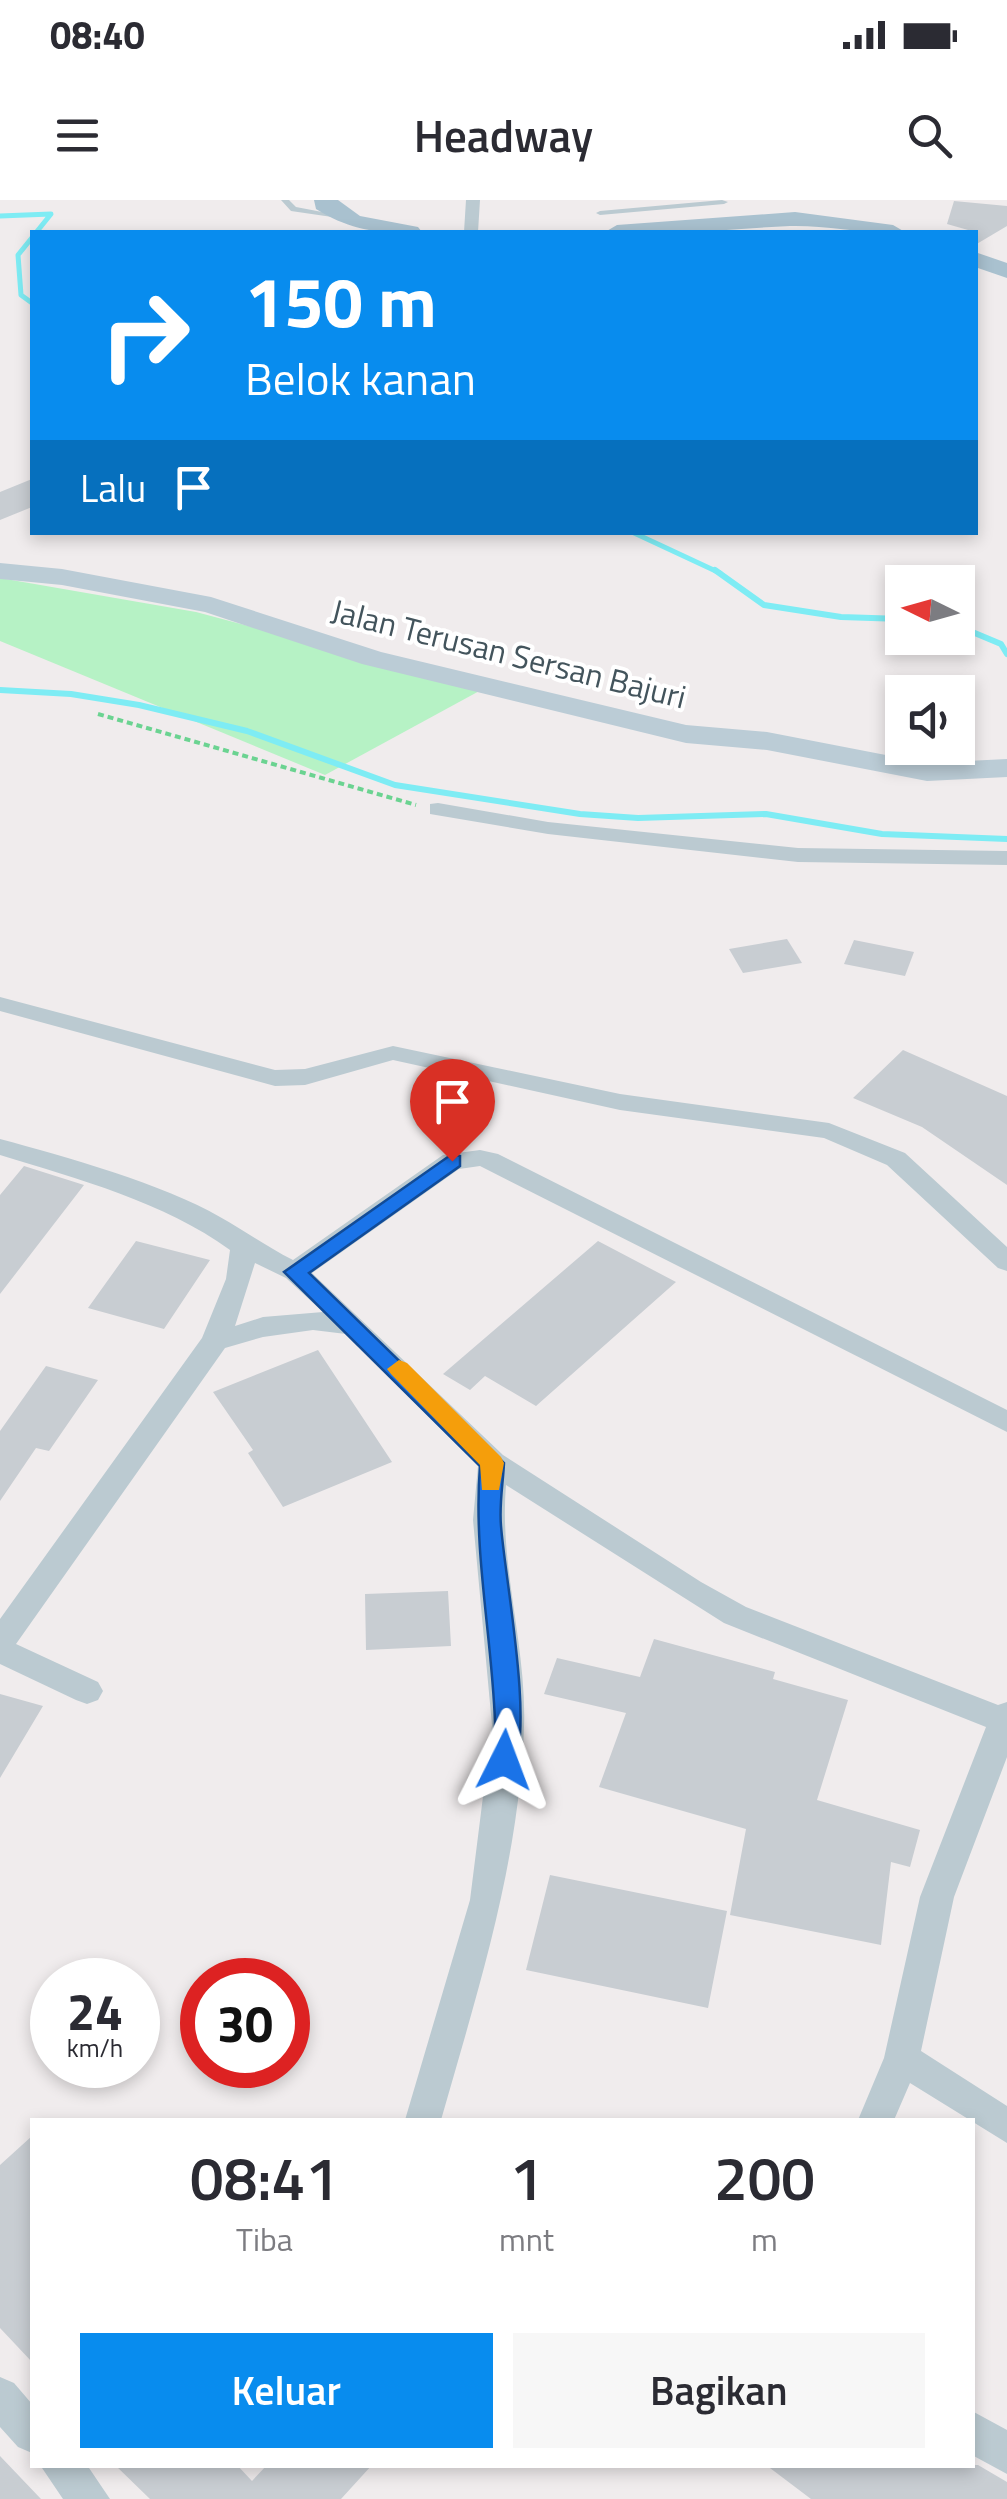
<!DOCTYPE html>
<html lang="id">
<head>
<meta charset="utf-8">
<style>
  body { margin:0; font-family:"Titillium Web",sans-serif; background:#f7f7f7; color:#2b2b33; height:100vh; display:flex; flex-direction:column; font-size:38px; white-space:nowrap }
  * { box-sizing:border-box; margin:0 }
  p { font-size:32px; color:#7c7c81 }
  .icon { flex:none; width:55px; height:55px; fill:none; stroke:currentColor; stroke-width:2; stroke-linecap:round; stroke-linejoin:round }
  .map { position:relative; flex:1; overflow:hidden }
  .details { position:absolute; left:30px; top:1918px; width:945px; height:350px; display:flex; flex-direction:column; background:#fff; border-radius:0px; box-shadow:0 5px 15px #0003 }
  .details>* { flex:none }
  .guide { position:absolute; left:30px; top:30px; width:948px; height:305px; border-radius:0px; box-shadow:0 5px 15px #0003; background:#088cee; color:#fff; overflow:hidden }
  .needle { width:65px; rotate:275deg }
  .tools { position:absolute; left:885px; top:365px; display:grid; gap:20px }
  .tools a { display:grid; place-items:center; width:90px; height:90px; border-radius:0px; background:#fff; box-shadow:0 5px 15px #0003; font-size:50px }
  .speed { position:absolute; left:30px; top:1758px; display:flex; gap:20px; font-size:50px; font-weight:700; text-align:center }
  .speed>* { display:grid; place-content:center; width:130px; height:130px; border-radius:50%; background:#fff; box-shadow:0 5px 15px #0003; line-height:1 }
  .speed small { font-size:25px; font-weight:400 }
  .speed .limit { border:15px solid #d22; background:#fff; color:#111 }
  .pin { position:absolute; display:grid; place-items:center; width:85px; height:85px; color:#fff; margin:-102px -42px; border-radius:50% 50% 50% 0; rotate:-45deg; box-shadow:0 0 10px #0007 }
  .pin .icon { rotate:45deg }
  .me { position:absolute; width:110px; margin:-55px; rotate:3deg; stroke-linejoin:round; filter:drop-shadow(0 0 8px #0008) }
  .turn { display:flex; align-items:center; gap:35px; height:210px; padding:0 50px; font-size:45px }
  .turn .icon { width:130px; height:130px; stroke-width:2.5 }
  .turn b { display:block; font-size:70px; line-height:85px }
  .then { display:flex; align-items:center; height:95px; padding:0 50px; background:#0003; gap:20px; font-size:38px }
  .eta { display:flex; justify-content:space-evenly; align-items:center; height:170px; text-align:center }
  .eta b { font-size:60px; font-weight:600; line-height:70px }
  .action { display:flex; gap:20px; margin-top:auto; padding:20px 50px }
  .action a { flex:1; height:115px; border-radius:0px; background:#088cee; color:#fff; font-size:40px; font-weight:600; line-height:115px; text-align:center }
  .action a+a { background:#f7f7f7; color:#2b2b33 }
  .status { display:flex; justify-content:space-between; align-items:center; height:70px; padding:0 50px; background:#fff; direction:ltr }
  .status svg { height:28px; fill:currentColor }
  header { display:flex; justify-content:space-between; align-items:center; height:130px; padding:0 50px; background:#fff; font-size:45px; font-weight:600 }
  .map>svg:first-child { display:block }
</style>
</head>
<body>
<div class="status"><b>08:40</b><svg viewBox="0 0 49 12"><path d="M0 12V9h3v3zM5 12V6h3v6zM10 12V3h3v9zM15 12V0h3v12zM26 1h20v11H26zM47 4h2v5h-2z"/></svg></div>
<header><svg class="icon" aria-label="menu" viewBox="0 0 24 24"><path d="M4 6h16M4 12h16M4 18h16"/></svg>Headway<svg class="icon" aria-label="search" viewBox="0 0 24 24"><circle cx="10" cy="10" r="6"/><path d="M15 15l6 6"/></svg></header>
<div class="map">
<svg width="1007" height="2299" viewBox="0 0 1007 2299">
  <rect width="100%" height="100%" fill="#f0eced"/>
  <path fill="#b6f2c5" d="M0 378 196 412 483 489 325 575 0 441Z"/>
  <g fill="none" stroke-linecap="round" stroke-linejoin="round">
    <path stroke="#7eecf4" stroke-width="5" d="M0 16 51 14 18 55 21 95 32 103
      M632 332 720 373"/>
    <path stroke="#7eecf4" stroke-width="6" d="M715 370 764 405 841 417 902 419
      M958 426 1001 444 1007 454
      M0 490 71 494 139 505 247 531 395 585 580 614 638 618 766 614 882 634 1007 639"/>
  </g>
  <path fill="#c8cdd2" d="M954 1 1007 6V26L975 45V32L947 24Z
    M32 279V307L0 320V292Z
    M787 739 802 763 743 773 729 749Z
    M854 740 914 752 905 776 844 764Z
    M903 850 1007 896V985L922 927 853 898Z
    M24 966 84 985 0 1094V995Z
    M136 1041 210 1060 164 1129 88 1108Z
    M598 1041 676 1082 536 1206 485 1176 470 1190 443 1174Z
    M318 1150 392 1262 283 1307 248 1253 253 1250 213 1192Z
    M46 1166 98 1180 49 1251 36 1248 0 1301V1231Z
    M448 1391 451 1446 366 1450 365 1394Z
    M654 1439 775 1472 773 1479 848 1500 817 1600 920 1630 910 1667 891 1662 881 1745 730 1715 746 1629 599 1587 626 1513 544 1494 557 1458 640 1477Z
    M0 1494 43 1506 0 1578Z
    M550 1675 727 1711 708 1808 526 1770Z
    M32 1936V2162L0 2128V1965Z
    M0 2256 41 2299H0Z
    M115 2265H237L252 2281 267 2265H372L341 2299H150Z
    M766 2265H978L1007 2282V2299H811Z"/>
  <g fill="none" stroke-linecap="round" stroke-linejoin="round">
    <path stroke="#6bd391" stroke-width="4" stroke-dasharray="6 4" stroke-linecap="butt" d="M98 514 416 605"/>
    <path fill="#bbcad1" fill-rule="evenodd" d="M281 0H289L296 7 343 16 339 18 291 11Z
      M722 0 728 2 724 4 600 15 596 13 600 11Z"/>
    <path fill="#bbcad1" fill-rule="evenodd" d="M466 0H480L478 32H464Z
      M438 603 548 622 798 648 1007 651V665L798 662 548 634 430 614V604Z
      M0 797 275 870 305 869 393 846 620 894 829 923 905 953 1007 1047V1071L998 1068 887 965 824 938 620 910 393 860 305 885 275 886 0 811Z
      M0 939C64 956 163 984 220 1017 245 1031 267 1047 293 1060L443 955 480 950 498 954 1007 1210V1232L480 966 459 969 312 1073 503 1255 701 1382 746 1407 998 1505 1007 1502V1557L954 1697 921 1851 1007 1906V1943L910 1883 894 1920H858L884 1858 920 1697 986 1527 724 1423 506 1285C499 1366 527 1447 524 1527 519 1664 478 1790 441 1920H405L470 1700 492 1525 473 1320 478 1266 346 1134 313 1130 263 1137 225 1148 16 1444 98 1482 103 1491 98 1500 87 1504 76 1500 0 1464V1419L202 1138 226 1079 230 1050C164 1002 78 979 0 955ZM255 1063 286 1078 323 1112 263 1117 235 1126Z
      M0 2177 14 2183 32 2204V2253L18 2247 0 2227Z
      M972 2211 1007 2230V2274L972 2255Z
      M40 2265H87L110 2299H63Z"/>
    <path fill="#bbccd6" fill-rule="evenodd" d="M0 363 62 369 211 397 381 452 686 525 767 532 927 563 1007 559V577L927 581 767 550 686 543 362 464 205 412 62 385 0 379Z"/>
    <path fill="#a9c1cf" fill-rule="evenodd" d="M314 0H338L360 16 418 27 422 32C381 34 351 31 316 9Z
      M795 12 893 25 905 32C867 35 828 25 790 26 728 29 666 36 605 32L617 25Z
      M975 52 1007 63V78L975 67Z"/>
  </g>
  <path fill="#1a73e8" stroke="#114b97" stroke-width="2.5" d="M452 954 460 956V966L309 1073 504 1263C503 1284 499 1305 501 1326 505 1379 534 1526 513 1568H494C487 1554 495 1538 495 1522 492 1436 473 1352 480 1266L284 1072Z"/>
  <path fill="#f59e0b" d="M399 1160 407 1163 501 1257 504 1263 499 1290H482L480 1265 391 1174 387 1169Z"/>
  <g text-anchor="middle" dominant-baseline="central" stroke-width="8" stroke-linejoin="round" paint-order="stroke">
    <g font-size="32" fill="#43545c" stroke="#fff">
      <text transform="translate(509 453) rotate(14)">Jalan Terusan Sersan Bajuri</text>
    </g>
  </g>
</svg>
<div class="tools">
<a><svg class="needle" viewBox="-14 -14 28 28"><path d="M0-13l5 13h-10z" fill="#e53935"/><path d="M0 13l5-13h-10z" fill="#7c7c81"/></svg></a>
<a><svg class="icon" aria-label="sound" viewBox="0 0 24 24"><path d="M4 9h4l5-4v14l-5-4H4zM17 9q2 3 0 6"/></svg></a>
</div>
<div class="speed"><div>24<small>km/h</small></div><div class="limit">30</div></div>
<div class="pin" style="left:452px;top:961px;background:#d93025"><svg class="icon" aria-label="arrive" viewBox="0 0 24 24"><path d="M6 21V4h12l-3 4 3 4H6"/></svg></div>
<svg class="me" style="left:504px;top:1560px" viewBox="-20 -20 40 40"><path d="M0-17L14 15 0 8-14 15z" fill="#1a73e8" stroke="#fff" stroke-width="4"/></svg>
<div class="guide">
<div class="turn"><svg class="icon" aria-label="right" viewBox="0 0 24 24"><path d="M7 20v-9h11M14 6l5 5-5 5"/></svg><div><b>150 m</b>Belok kanan</div></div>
<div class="then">Lalu<svg class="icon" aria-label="arrive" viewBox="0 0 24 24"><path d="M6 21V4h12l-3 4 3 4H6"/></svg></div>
</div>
<section class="details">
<div class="eta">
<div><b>08:41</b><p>Tiba</p></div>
<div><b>1</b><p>mnt</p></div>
<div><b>200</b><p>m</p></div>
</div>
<div class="action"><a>Keluar</a><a>Bagikan</a></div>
</section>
</div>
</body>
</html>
